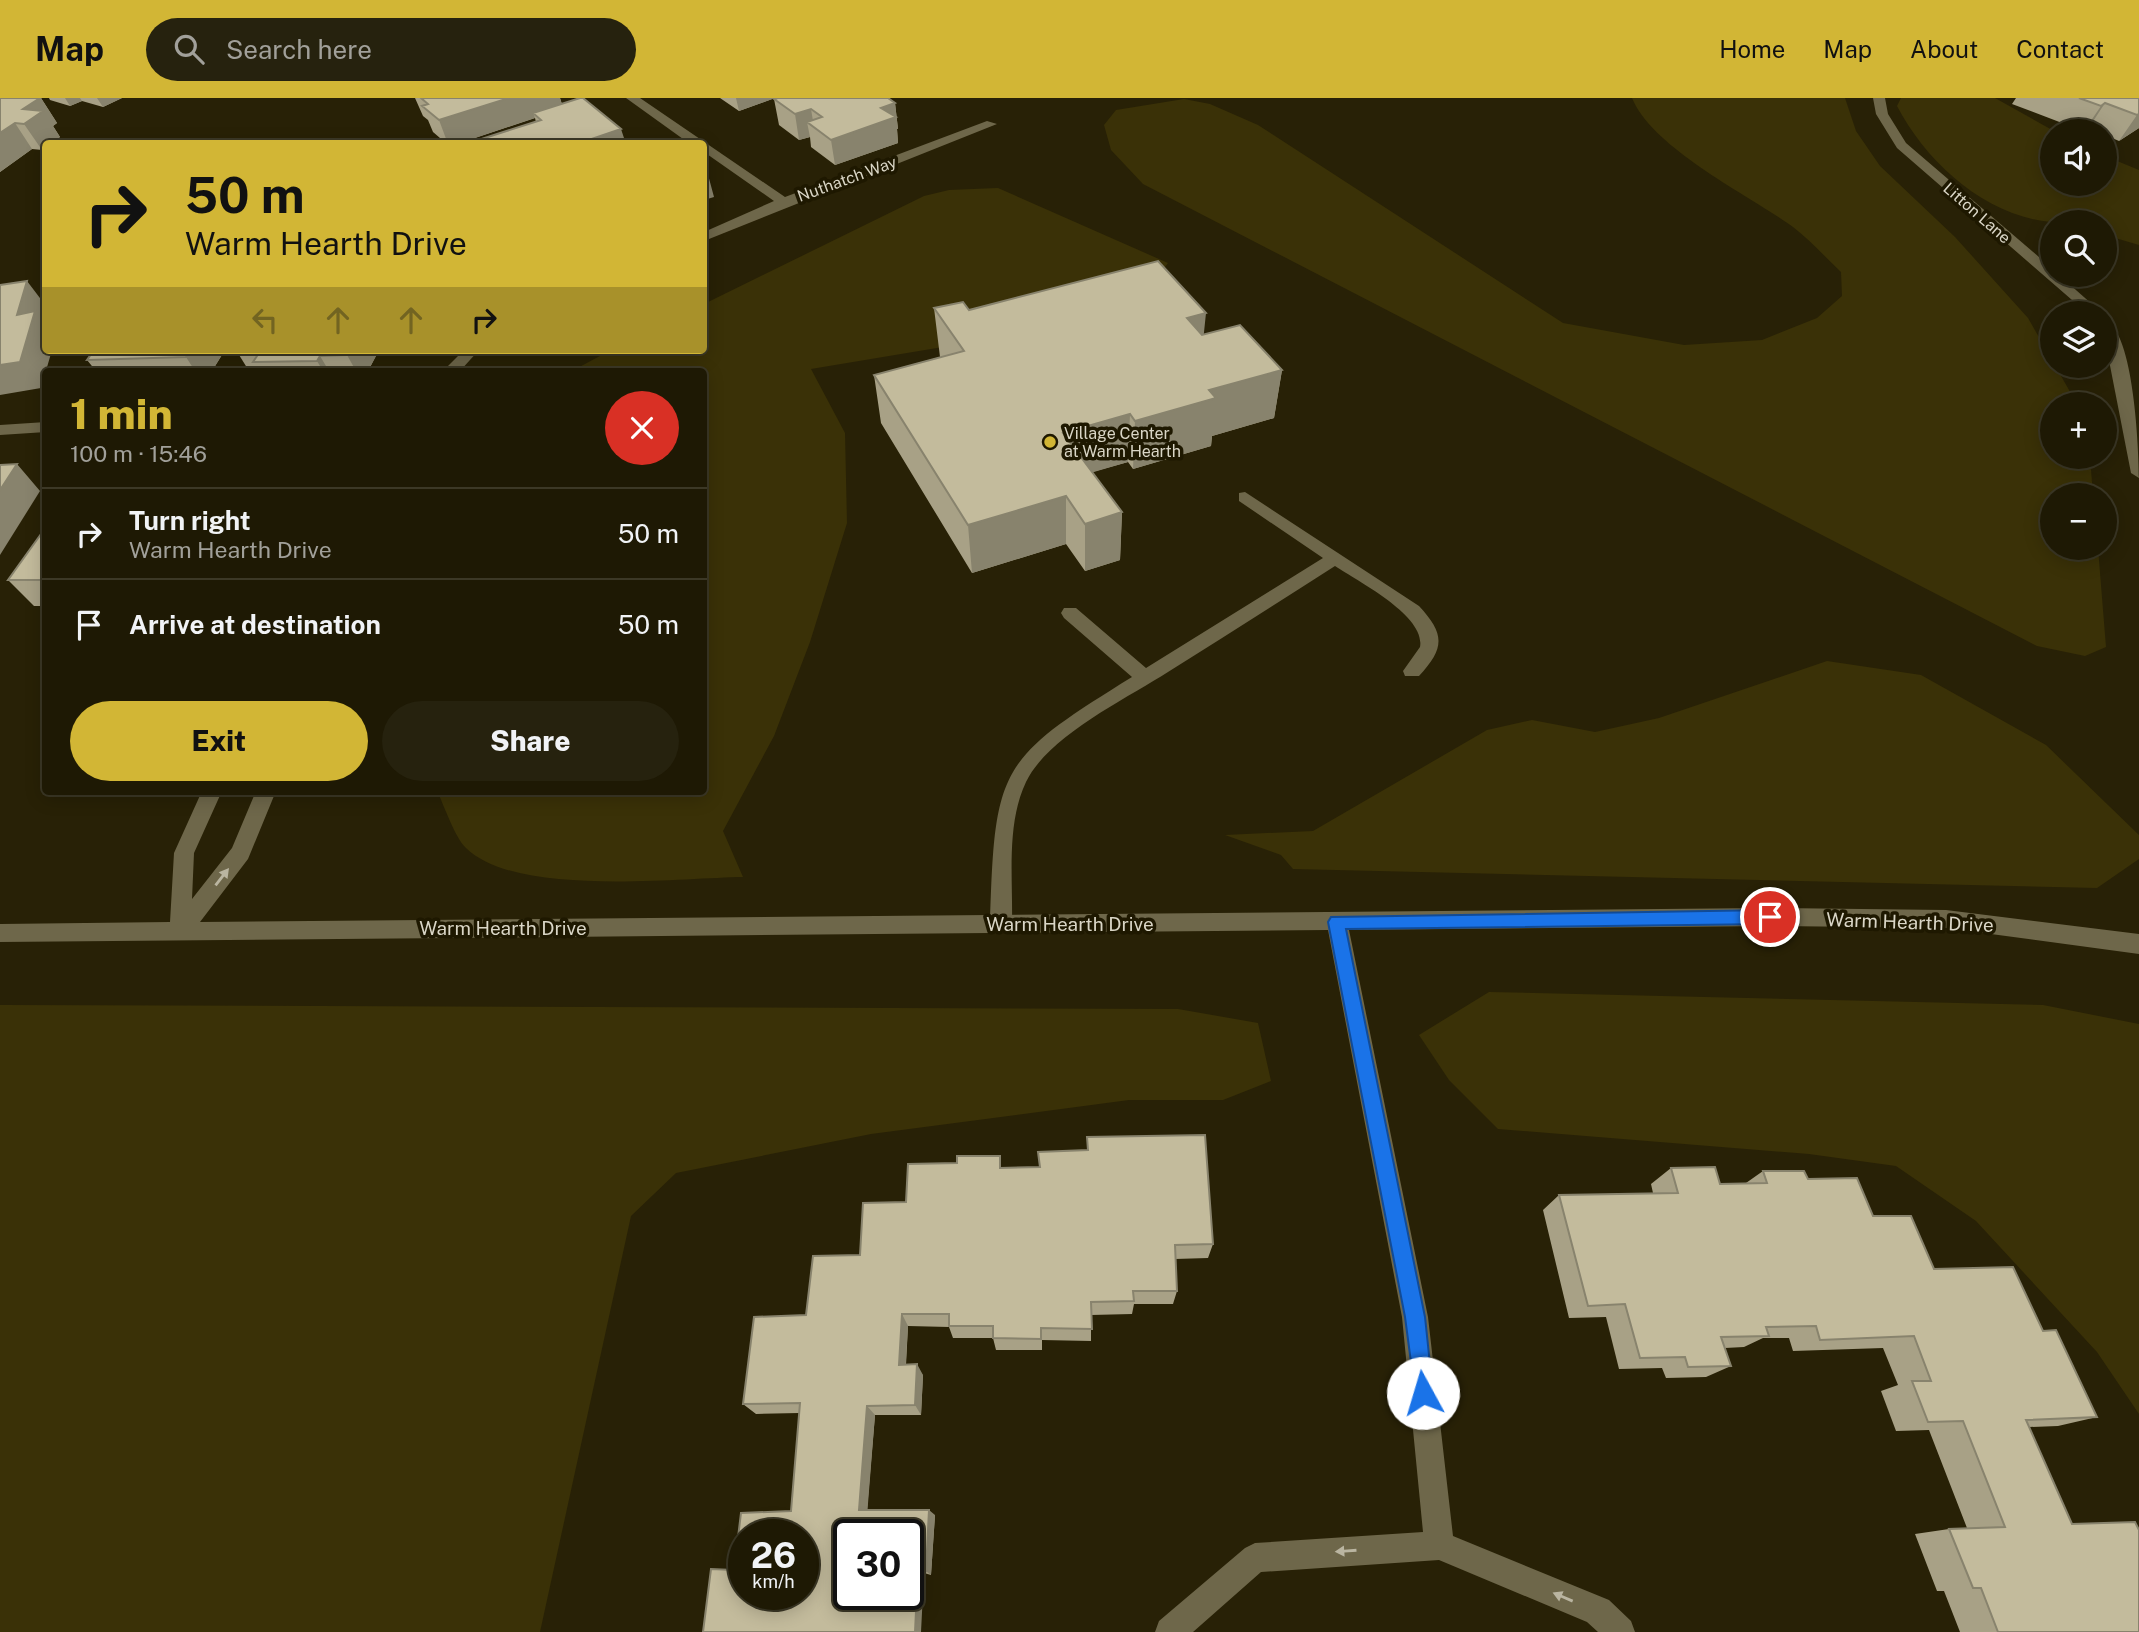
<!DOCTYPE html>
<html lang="en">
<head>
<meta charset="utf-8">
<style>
  body { margin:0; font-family:"Public Sans",sans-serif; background:#26220e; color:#f1f3f6; height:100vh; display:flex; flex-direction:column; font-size:26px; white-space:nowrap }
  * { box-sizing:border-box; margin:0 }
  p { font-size:23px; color:#a1a09a }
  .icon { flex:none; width:38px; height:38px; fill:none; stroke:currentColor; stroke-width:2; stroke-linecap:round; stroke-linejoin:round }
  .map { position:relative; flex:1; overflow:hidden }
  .side { position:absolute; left:42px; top:270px; width:665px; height:427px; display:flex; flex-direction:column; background:#1e1904; border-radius:7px; box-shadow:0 4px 18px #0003,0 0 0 2px #3c3826 }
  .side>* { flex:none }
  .banner { position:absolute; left:42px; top:42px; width:665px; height:214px; border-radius:7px; box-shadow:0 4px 18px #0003,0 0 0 2px #3c3826; background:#d2b635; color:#111; overflow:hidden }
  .tools { position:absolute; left:2040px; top:21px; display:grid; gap:14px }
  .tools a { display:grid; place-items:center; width:77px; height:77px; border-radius:50%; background:#1e1904; box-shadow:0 4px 18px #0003,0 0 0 2px #3c3826; font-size:35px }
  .speed { position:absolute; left:728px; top:1421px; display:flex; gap:14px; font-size:35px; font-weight:700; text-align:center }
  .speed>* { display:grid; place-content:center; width:91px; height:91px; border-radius:50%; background:#1e1904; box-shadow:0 4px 18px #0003,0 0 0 2px #3c3826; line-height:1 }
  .speed small { font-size:18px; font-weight:400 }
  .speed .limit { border:4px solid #111; border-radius:10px; background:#fff; color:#111 }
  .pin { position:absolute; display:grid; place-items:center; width:60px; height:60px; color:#fff; margin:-30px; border:4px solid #fff; border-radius:50%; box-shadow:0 2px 7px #0007 }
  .me { position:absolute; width:77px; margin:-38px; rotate:354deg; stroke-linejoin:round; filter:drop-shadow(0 0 5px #0008) }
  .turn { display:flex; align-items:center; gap:24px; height:147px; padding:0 28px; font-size:32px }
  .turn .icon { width:91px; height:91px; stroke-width:2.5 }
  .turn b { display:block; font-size:49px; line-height:60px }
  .lanes { display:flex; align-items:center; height:66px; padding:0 28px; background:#0003; justify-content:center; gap:35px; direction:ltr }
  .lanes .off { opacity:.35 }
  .round { display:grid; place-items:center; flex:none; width:74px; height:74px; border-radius:37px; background:#26220e }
  .summary { display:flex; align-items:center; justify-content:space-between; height:119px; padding:0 28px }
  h1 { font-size:42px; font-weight:800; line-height:52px; color:#d2b635 }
  .button { display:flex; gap:14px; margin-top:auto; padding:14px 28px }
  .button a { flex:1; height:80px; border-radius:42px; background:#d2b635; color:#111; font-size:28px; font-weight:800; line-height:80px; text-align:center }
  .button a+a { background:#26220e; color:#f1f3f6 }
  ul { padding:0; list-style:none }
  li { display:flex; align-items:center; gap:21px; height:91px; padding:0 28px; border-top:2px solid #3c3826 }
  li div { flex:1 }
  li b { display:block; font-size:26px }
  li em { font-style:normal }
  header { display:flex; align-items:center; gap:42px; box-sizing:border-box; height:98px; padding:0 35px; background:#d2b635; color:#111 }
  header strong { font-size:33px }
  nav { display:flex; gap:38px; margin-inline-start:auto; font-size:24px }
  .search { width:490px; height:63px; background:#26220e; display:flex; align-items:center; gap:18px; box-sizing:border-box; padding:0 24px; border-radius:38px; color:#a1a09a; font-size:26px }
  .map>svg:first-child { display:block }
</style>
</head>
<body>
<header>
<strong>Map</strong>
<div class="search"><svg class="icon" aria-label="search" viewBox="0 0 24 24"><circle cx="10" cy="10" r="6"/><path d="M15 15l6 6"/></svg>Search here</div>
<nav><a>Home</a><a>Map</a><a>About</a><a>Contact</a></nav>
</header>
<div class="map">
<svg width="2139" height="1534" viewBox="0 0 2139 1534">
  <rect width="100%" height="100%" fill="#282106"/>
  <path fill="#3a3107" d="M1632 0H1845L1856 33 1880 68 1955 139 2028 220 2077 306H2053V359H2090L2093 397H2053V450H2098L2106 549 2085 558 2037 548 1143 86 1111 52 1104 27 1116 12 1184 1 1210 6 1258 27 1563 225 1684 247 1762 242 1817 220 1842 198 1841 174C1825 159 1810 142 1793 129 1749 97 1653 51 1632 0Z
    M1901 0H1995L2054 33 2053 86H2105V58L2139 72V147L2105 137V124C2088 124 2068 126 2051 124 1985 118 1926 64 1897 8Z
    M998 90 1168 165 1158 178 961 246 811 271 845 335 847 425 810 544 774 638 723 733 743 779C675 780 516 799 466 750 455 740 444 707 437 693H704V273H572L611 252H704V206L924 98 949 92Z
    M1827 563 1921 577 2046 647 2139 737V761L2097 790 1293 771 1281 757 1225 737 1313 733 1487 632 1532 622 1595 634 1659 620Z
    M1489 894 2043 907 2139 926V1316L2097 1254 1976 1123 1896 1068 1809 1056 1498 1031 1449 982 1419 937Z
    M0 907 1178 911 1258 925 1271 983 1223 1002H1129L871 1036 676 1075 631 1118 540 1534H0Z"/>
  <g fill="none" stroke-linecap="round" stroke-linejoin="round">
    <path fill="#6e674a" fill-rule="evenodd" d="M1245 394 1419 508C1445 536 1445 550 1419 578H1405L1403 573 1420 549C1426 518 1359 484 1335 468 1280 503 1224 539 1168 574 1126 601 1048 638 1026 684 1006 726 1013 780 1012 826L1009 833 1001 835 993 833 990 826C995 669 998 662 1132 579L1064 520 1061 515 1064 510H1076L1146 570 1323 460 1239 403V395Z"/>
    <path fill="#6e674a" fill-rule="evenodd" d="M626 0H640L785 99 987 23 997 26 704 143V134L774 103 704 54V46H690Z
      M1873 0H1885L1888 16 1906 45 2053 171V177H2059L2102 215H2087L1897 50 1876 16Z
      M2105 223C2134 232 2139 353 2139 380L2131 375 2105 242Z
      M464 252H479L460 273H443Z
      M46 324V334L0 337V327Z
      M202 693H222L194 755 192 801 232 750 256 693H276L248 761 200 824 1770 810 1946 812 2139 836V856L1946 830 1770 828 1349 832 1428 1219 1453 1438 1609 1502 1631 1523 1635 1534H1598L1587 1524 1439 1462 1261 1474 1193 1534H1155L1159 1523 1245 1450 1255 1445 1423 1434 1402 1219 1328 832 0 844V826L170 824 174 755Z"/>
  </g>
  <path fill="#a8a186" d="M0 0H41L57 25 53 28 60 39 50 46H46V49L42 52 32 51 0 74Z
    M49 0H122L103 9 82 3 70 8 50 2Z
    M415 0H560L562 6 621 31 536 24 535 20 457 46H447L433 34 428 22 423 18Z
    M720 0H775L739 13Z
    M2016 0H2139V30L2119 43 2105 37V33H2094L2088 31 2083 33 2012 6Z
    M774 1 895 5 898 31H897L898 45 835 67 811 49 810 39 799 42 779 27Z
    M934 210 969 212 1203 237 1282 272 1274 320 1212 338 1211 348 1133 371 1128 364 1092 374 1122 414 1120 462 1085 473 1066 446 972 475 881 325 874 277 940 259Z
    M94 252H225L212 273H96L87 262Z
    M236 252H397L395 256H377L368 273H249Z
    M46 429V508H34L8 482Z
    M1087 1039 1213 1146 1208 1160 1175 1161 1177 1193 1173 1206H1134L1132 1216 1091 1217V1243L1042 1242V1252H996L993 1240H953L949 1229 908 1228 906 1267 923 1277 921 1317H875L867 1412 935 1417 931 1477 924 1475 734 1472 791 1413 799 1315 756 1316 743 1306 806 1217 906 1104 957 1065 1000 1058 1001 1070 1039 1069 1087 1052Z
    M1671 1070 1720 1086 1746 1085 1763 1073 1808 1081 1873 1118 1934 1171 2043 1233 2097 1319 2058 1328 2029 1329 2072 1426 2139 1534H1960L1944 1493H1937L1915 1436 1949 1431 1967 1430 1929 1332 1896 1333 1881 1293 1898 1287 1883 1250 1793 1253 1789 1240H1763L1744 1249 1725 1250 1731 1268 1706 1279 1666 1280 1662 1270 1619 1271 1606 1219 1569 1220 1543 1112 1559 1097 1653 1095 1651 1086Z"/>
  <path fill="#88836d" d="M40 0H41L57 25 53 28 60 39 50 46H46V49L42 52 24 26 23 11Z
    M65 0H80L82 3 70 8Z
    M97 0H122L103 9Z
    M509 0H560L563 11 533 15 535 20 457 46H448L439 22Z
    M736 0H775L739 13Z
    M895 5 898 31H897L898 45 835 67 831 42 881 10Z
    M2105 5 2088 31 2084 33 2101 8Z
    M811 11 814 29 807 24 810 39 799 42 795 16Z
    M2139 16V30L2119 43 2137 17Z
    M15 25 32 51 0 74V35Z
    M621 31 626 46H577Z
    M707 73 714 99 704 102V74Z
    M27 183 46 208V215L43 224 46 227V252H52L41 290 0 297V267Z
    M1206 215 1201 263 1187 220Z
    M190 252H225L212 273H195L186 259Z
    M350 252H375L377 256 368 273H356L347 257Z
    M320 258 329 273H323L317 263Z
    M1282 272 1274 320 1212 338 1211 348 1133 371 1135 323 1209 292Z
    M1130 316 1128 364 1063 383V335Z
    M17 366 40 393 0 457V392Z
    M1066 398V446L972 475 968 427Z
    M1122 414 1120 462 1085 473V426Z
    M902 1216 908 1228 905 1278 899 1267Z
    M917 1266 923 1277 921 1317 915 1307Z
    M867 1308 875 1317 867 1418 859 1412Z
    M929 1412 935 1417 931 1477 926 1473Z
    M918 1472 924 1475 921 1534H915Z"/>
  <path fill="#c3bb9c" stroke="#88836d" stroke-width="2" fill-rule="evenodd" d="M0 0H40L23 11 43 13 24 26 15 25 0 35Z
    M421 0H509L439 22 422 8 428 6Z
    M580 0H583L621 31 577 46 469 45 541 22 533 15Z
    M778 0H888L895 5 881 10 896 19 831 42 807 24 822 19 811 11 795 16 774 1Z
    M2079 0H2139V16L2137 17 2105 5 2101 8Z
    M669 43 673 46H661Z
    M1158 163 1206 215 1187 220 1202 237 1240 227 1282 272 1209 292 1216 300 1135 323 1130 316 1063 335 1122 414 1085 426 1066 398 968 427 874 277 964 253 934 210 963 204 969 212Z
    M27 183 17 217 35 213 20 264 0 267V187Z
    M94 252H190L186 259 87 262Z
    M261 252H350L347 257 320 258 317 263 253 264Z
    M17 366 0 392V367Z
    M46 429V482H8Z
    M1205 1037 1213 1146 1175 1147 1177 1193H1133L1134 1203 1091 1204 1092 1231 1041 1230V1241L993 1240V1228H949V1216H902L899 1267 917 1266 915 1307 867 1308 859 1412H929L926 1473 918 1472 915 1534H703L711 1471 734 1472 741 1415 791 1413 800 1305 743 1306 754 1219 806 1217 813 1158 860 1157 863 1105 906 1104 908 1066 957 1065V1058H1000V1070L1040 1069 1038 1054 1088 1052 1087 1039ZM744 1437H803V1496H744ZM849 1437H908V1496H849Z
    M1715 1069 1720 1086 1767 1085 1763 1073H1804L1808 1081 1857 1080 1873 1118H1911L1934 1171 2013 1169 2043 1233 2056 1232 2097 1319 2026 1322 2072 1426 2135 1424 2139 1432V1534H1998L1981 1490H1973L1949 1431 2005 1429 1963 1323 1928 1324 1912 1283H1931L1914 1238 1820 1242 1816 1228 1766 1229 1769 1238 1721 1239 1731 1268 1688 1269 1685 1259 1640 1260 1625 1206 1588 1208 1559 1097 1678 1095 1671 1070Z"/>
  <defs><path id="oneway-solid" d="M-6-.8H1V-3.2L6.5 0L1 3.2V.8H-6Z" transform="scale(1.75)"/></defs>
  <g fill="#bab5a1">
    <use href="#oneway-solid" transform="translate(222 779) rotate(-52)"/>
    <use href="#oneway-solid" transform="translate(1346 1453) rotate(176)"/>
    <use href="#oneway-solid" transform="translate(1563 1499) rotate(-157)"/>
  </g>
  <path fill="#1a73e8" stroke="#114b97" stroke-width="2" d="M1770 812 1778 819 1770 826 1346 831 1425 1219 1433 1295 1430 1302 1423 1305 1416 1302 1405 1219 1328 824 1331 819Z"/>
  <circle fill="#d2b635" stroke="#1e1800" stroke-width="2.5" cx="1050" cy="344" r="7"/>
  <g text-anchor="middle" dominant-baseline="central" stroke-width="7" stroke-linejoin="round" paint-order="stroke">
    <g font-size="16" fill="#dad6c6" stroke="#1e1800">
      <text transform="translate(847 81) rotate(-20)">Nuthatch Way</text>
      <text transform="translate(1977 115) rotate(41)">Litton Lane</text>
    </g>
    <g font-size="16" fill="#dad6c6" stroke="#1e1800" text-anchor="start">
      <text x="1064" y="335">Village Center<tspan x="1064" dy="18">at Warm Hearth</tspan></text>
    </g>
    <g font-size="19" fill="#dad6c6" stroke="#1e1800">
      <text transform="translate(1910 824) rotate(2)">Warm Hearth Drive</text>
      <text x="1070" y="826">Warm Hearth Drive</text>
      <text x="503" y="830">Warm Hearth Drive</text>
    </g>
  </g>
</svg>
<div class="tools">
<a><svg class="icon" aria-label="sound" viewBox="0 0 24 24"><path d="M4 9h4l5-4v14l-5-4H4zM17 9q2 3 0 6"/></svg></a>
<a><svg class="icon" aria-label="search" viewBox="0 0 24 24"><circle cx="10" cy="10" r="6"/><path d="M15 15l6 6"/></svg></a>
<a><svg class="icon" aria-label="layers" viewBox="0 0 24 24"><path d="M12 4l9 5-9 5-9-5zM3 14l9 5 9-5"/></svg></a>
<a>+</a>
<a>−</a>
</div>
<div class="speed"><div>26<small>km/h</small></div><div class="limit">30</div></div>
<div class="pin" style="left:1770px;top:819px;background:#d93025"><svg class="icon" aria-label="arrive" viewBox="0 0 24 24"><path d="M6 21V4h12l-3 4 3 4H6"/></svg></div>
<svg class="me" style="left:1423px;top:1295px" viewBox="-20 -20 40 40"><circle r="19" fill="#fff"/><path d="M0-13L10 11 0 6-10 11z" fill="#1a73e8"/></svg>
<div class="banner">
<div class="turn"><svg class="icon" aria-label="right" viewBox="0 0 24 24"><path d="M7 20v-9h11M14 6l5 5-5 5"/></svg><div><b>50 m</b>Warm Hearth Drive</div></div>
<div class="lanes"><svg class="icon off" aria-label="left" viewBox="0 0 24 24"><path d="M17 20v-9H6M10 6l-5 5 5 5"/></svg><svg class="icon off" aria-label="ahead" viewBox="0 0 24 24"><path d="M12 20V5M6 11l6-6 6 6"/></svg><svg class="icon off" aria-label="ahead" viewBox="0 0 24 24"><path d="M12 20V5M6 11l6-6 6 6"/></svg><svg class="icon" aria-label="right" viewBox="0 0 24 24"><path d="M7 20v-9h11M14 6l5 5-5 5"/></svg></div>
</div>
<section class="side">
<div class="summary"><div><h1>1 min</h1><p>100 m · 15:46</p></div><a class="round" style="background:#d93025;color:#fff"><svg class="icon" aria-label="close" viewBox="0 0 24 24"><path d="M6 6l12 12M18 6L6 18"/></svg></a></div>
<ul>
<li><svg class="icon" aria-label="right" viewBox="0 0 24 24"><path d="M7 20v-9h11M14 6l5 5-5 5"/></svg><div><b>Turn right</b><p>Warm Hearth Drive</p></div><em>50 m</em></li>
<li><svg class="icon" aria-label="arrive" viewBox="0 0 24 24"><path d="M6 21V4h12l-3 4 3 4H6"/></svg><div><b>Arrive at destination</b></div><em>50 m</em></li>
</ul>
<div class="button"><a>Exit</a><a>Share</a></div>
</section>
</div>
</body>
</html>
